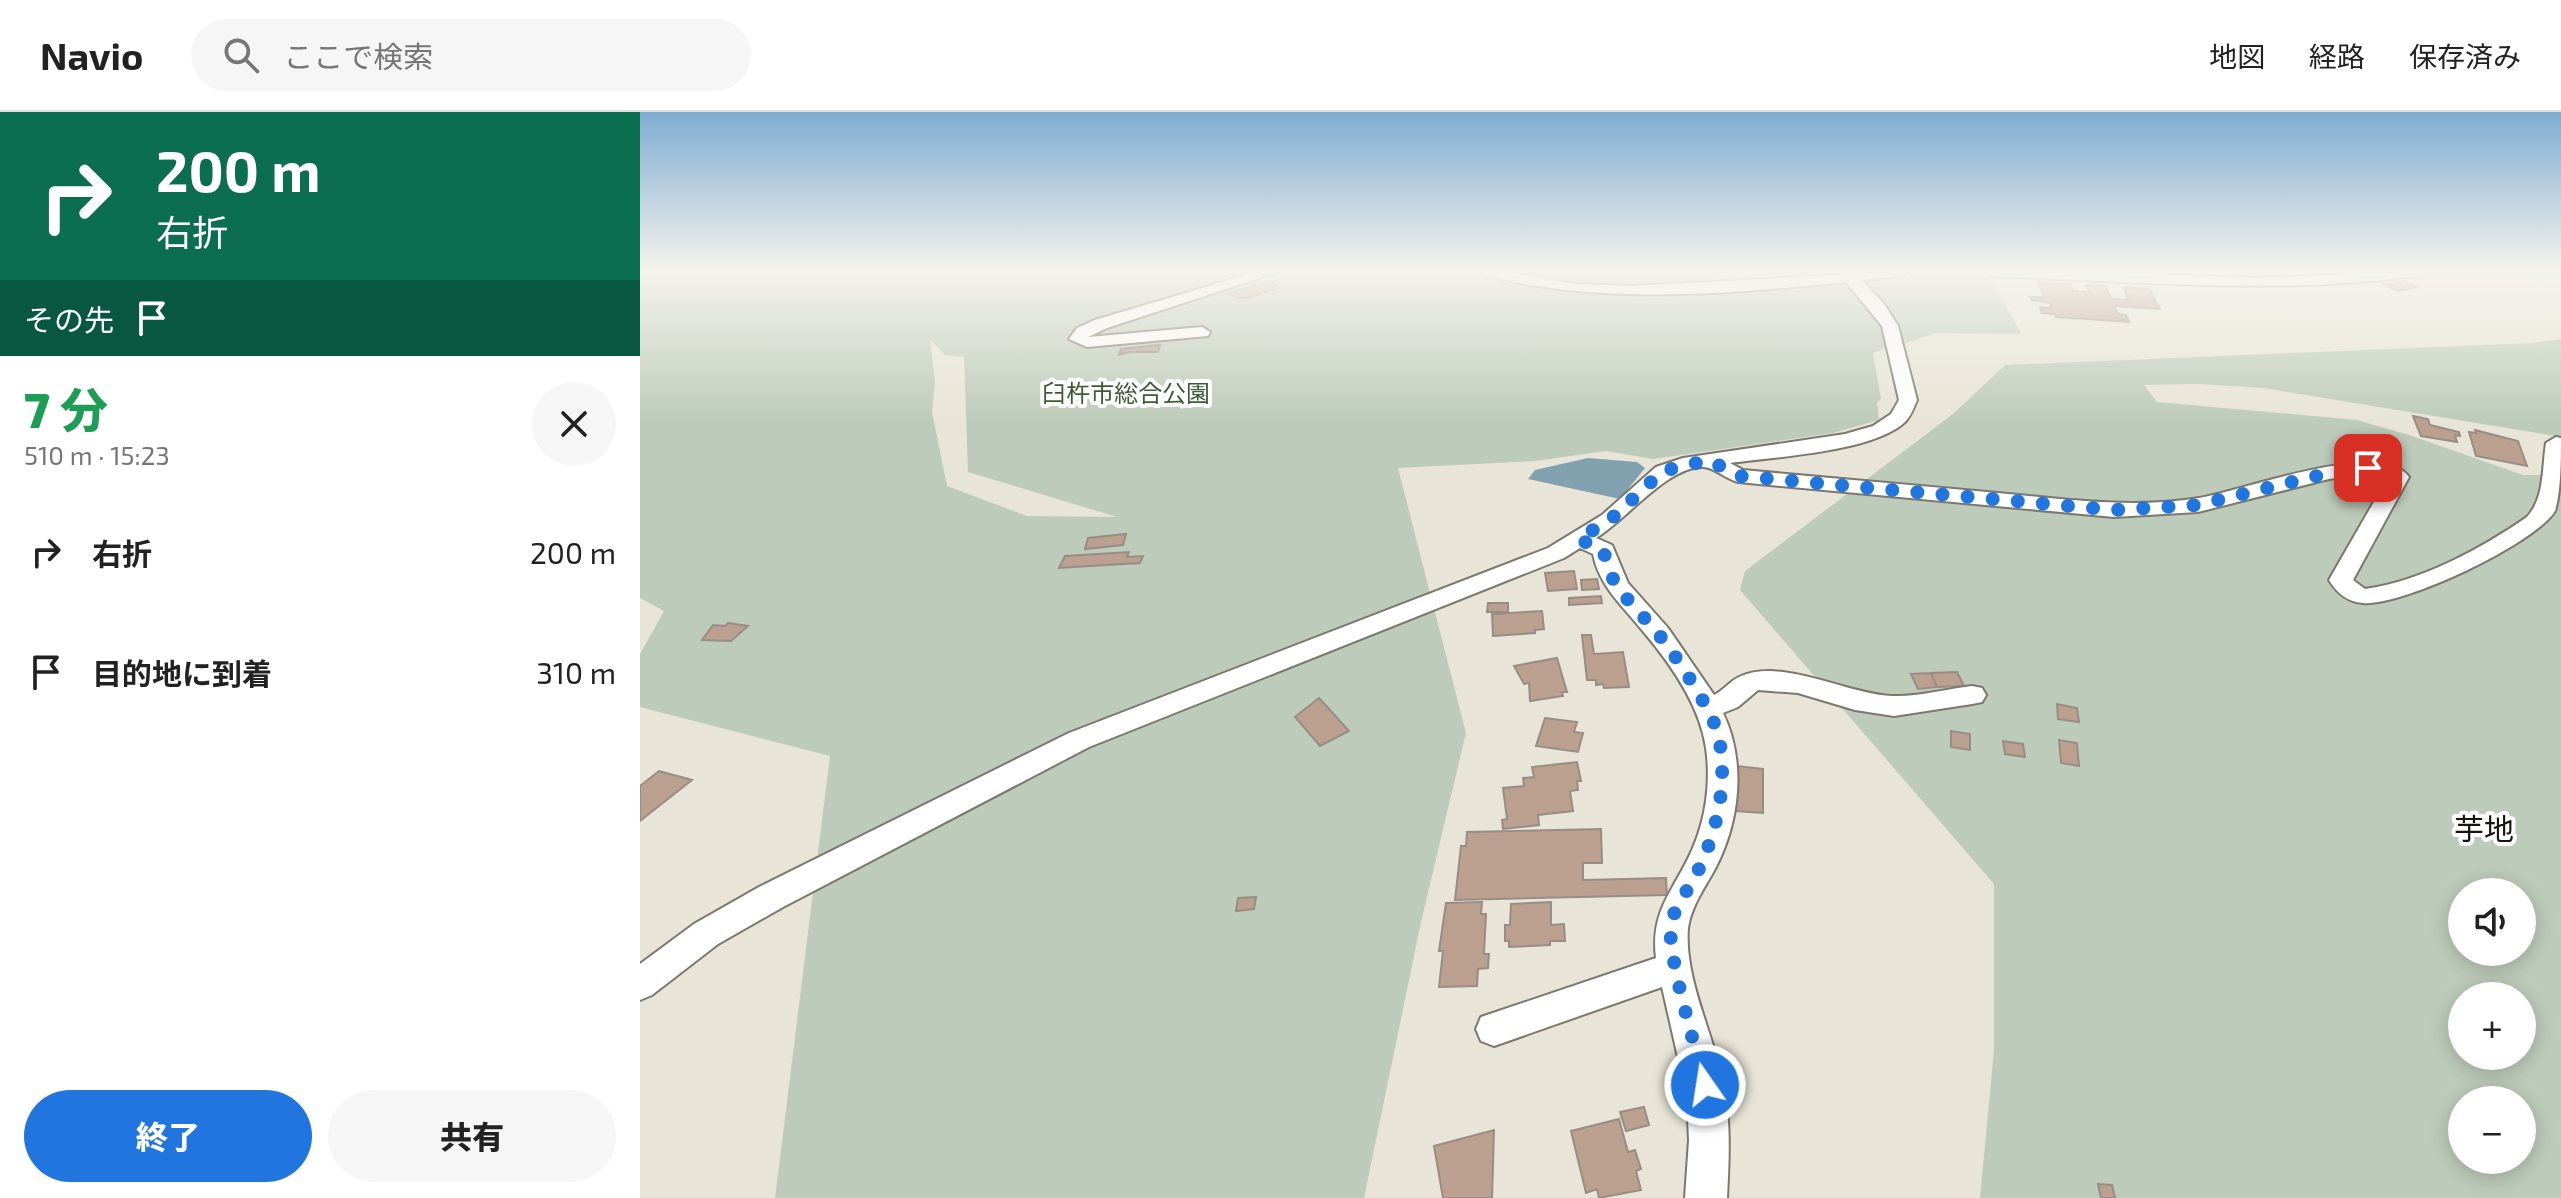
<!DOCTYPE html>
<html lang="ja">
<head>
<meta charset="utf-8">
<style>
  body { margin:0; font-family:"Exo 2","Noto Sans JP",sans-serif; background:#f6f6f6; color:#222; height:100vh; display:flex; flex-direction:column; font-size:30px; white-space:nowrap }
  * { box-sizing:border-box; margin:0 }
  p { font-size:26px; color:#767676 }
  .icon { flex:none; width:44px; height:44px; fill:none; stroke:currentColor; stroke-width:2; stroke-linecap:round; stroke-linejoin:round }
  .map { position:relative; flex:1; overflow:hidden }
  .side { display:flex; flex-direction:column; background:#fff; width:640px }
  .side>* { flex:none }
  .hud { background:#0b6e4f; color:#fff; overflow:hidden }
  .controls { position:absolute; left:1808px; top:766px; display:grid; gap:16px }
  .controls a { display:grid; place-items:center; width:88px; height:88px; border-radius:50%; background:#fff; box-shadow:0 4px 20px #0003; font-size:40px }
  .pin { position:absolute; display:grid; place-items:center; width:68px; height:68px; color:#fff; margin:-34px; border-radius:16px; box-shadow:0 4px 12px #0006 }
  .me { position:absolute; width:88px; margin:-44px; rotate:347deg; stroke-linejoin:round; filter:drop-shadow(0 0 6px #0008) }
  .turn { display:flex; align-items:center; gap:28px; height:168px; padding:0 24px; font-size:36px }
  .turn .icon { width:104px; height:104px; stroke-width:2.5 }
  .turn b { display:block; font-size:56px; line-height:68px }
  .then { display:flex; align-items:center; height:76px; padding:0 24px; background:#0003; gap:16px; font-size:30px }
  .round { display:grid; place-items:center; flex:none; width:84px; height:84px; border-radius:42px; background:#f6f6f6 }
  .overview { display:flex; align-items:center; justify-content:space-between; height:136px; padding:0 24px }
  h1 { font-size:48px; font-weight:800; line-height:60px; color:#1e9e55 }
  .button { display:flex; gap:16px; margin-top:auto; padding:16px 24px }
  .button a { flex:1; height:92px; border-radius:48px; background:#2175df; color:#fff; font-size:32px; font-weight:800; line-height:92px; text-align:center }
  .button a+a { background:#f6f6f6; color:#222 }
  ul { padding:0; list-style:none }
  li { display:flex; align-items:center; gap:24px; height:120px; padding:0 24px }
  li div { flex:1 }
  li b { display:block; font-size:30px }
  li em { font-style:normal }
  header { display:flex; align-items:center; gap:48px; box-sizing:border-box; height:112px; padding:0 40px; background:#fff; border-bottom:2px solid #e0e0e0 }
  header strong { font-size:38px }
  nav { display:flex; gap:44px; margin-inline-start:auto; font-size:28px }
  .search { width:560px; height:72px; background:#f6f6f6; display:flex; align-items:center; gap:20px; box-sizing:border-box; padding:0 28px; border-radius:44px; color:#767676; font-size:30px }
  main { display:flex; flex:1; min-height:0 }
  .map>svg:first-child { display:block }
</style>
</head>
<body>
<header>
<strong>Navio</strong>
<div class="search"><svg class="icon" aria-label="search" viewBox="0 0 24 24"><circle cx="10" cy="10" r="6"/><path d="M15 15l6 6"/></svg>ここで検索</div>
<nav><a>地図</a><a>経路</a><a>保存済み</a></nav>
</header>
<main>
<section class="side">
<div class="hud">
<div class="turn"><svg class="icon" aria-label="right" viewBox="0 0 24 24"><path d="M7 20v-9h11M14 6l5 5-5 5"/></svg><div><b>200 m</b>右折</div></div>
<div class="then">その先<svg class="icon" aria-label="arrive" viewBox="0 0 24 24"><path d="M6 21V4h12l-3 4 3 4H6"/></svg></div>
</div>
<div class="overview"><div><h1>7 分</h1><p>510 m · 15:23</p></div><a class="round"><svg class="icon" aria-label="close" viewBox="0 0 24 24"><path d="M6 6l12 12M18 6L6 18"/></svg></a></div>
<ul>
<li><svg class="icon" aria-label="right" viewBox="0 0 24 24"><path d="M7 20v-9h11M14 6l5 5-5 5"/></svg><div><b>右折</b></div><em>200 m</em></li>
<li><svg class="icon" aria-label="arrive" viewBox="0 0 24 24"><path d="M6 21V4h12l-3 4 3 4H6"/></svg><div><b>目的地に到着</b></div><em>310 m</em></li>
</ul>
<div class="button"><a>終了</a><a>共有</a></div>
</section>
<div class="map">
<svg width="1921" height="1086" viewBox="0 0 1921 1086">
  <rect width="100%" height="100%" fill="#e8e4d7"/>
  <path fill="#bdcbba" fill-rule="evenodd" d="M0 159H1338L1351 166 1381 222 1297 221 1233 241 1241 287 1237 291 1239 308 1193 321 1013 347 966 339 895 349 758 356 826 621 781 810 724 1086H135L190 644 0 595V542L24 499 0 486ZM290 227 305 243 324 245 328 360 477 405 387 404 307 374 292 300 295 270Z
    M1921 227V325L1624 276 1558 272 1504 273 1517 290 1717 308 1772 324 1883 363H1921V1086H1340L1354 938V772L1100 478 1105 459 1313 302 1365 253 1893 231ZM1822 780H1882V840H1822ZM1822 884H1882V944H1822ZM1822 988H1882V1048H1822Z"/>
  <path fill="#81a1ae" d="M948 346 997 350 1005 356 980 387 888 367 895 358Z"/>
  <path fill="#bb9f8f" stroke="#988d86" stroke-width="2" d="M1764 169 1778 175 1758 179 1744 173Z
    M632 170 639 176 606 186H596L589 180Z
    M1398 170 1430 172 1433 179 1450 180 1446 173 1465 174 1472 187 1488 188 1484 175 1509 177 1520 197 1474 194 1478 202 1486 203 1489 210 1416 205 1415 202 1402 201 1400 195 1412 196 1410 191 1392 188 1390 185H1404Z
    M520 233 518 240H490L479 243 481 237Z
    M1773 304 1788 307 1790 313 1819 320 1820 324 1815 323 1817 330 1781 324Z
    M1835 318 1878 329 1887 354 1836 344 1829 320 1836 321Z
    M486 422 483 433 445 437 448 426Z
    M489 440 487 445 503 444 500 451 419 456 425 444Z
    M934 459 937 477 908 479 905 461Z
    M957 467 959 477 942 478 941 468Z
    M961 484 962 491 929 493V486Z
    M848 491H868V500H847Z
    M902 499 904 517 895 518V521L853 524 852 502Z
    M88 511 108 514 91 529 62 528 73 513 85 514Z
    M942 523H951L954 542 983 540 989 575 964 576 963 572 956 573V568H947Z
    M917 546 927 580H922L923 584 890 589 889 571 884 572 874 554Z
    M1317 560 1324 574 1297 575 1291 561Z
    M1291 561 1297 575 1278 577 1271 562Z
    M679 586 709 619 680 634 655 605Z
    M1417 592 1437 596 1439 610 1418 607Z
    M905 606 937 610 934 620 943 621 938 640 896 634Z
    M1311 619 1330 622V638L1311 635Z
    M1419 628 1437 631 1439 654 1421 651Z
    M1363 629 1383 632 1385 645 1365 642Z
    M937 650 941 669H937L938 678 930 679 933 699 898 703 899 713 863 717 862 708 867 707 863 676 884 674 883 666 894 665 892 655Z
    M1096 654 1123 657V701L1095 699Z
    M19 659 52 668 0 709V674Z
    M961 717 962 751H943V768L1026 766 1027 783 815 788 821 734H826L827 720Z
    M616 785 614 797 596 799 598 786Z
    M842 790 841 802H846L844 842H849L848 856 838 857 837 874 799 875 803 839H799L806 791Z
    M911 790V813L924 812 925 829H910V833L869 835V829H865V813H870L871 792Z
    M1004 995 1009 1013 986 1019 980 1000Z
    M979 1007 988 1040 995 1038 1001 1057 996 1059 1001 1078 959 1086 957 1077 946 1081 931 1019Z
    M854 1018 852 1086H803L794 1034Z
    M1458 1072 1472 1073 1475 1086H1461Z"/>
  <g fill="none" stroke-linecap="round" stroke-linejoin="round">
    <defs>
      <path id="minor" d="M619 159H641L467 216 448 225 562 215 570 220 568 224 447 235 429 227 437 216 455 208Z
        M837 159H861L936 172 993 174 1269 159 1262 164 1222 168 1244 192 1258 214 1277 288C1274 295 1271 304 1265 310 1233 340 1134 345 1090 351L1103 358C1188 366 1273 373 1358 381 1424 387 1492 397 1559 386 1603 379 1740 326 1769 365L1713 468 1725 477C1781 469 1841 437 1887 405 1905 385 1902 356 1906 331L1916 325 1921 326C1921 348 1921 380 1915 399 1895 432 1761 495 1723 491 1707 490 1697 481 1689 468L1747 367 1738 362H1724L1689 367 1558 400 1474 405 1098 370C1086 367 1075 356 1064 355 1029 353 987 407 956 426L972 433 988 471 1028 516 1074 583C1083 579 1090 569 1099 565 1142 545 1206 582 1252 584 1277 585 1306 577 1332 574L1342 576 1346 583 1342 590 1332 592 1254 604 1215 598 1158 581 1118 578 1098 595 1083 601C1106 649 1100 708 1076 755 1066 774 1051 794 1048 816 1044 866 1073 921 1083 970 1091 1008 1089 1047 1087 1086H1045L1049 1028 1047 985 1022 875 854 934 841 929 836 917 841 905 1016 846C1010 798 1034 779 1052 738 1066 707 1071 670 1066 636 1060 593 1030 551 1002 518 983 494 959 474 953 442L940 436 924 446 449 635 143 795 78 832 12 883 0 888V852L54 812 119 775 429 621 908 436 962 403 1016 355 1043 346 1205 322 1233 314 1251 302 1259 288 1242 214 1206 170C1084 182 959 194 840 162Z
        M1343 159H1439L1618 166 1786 159 1778 164C1635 183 1494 169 1351 164Z"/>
    </defs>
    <use href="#minor" stroke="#7c786d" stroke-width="4"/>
    <use href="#minor" fill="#fff" fill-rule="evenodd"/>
  </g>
  <linearGradient id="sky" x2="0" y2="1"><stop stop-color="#7facd1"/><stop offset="0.51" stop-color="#f5f3ed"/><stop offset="1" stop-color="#f5f3ed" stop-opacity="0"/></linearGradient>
  <rect width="1921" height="311" fill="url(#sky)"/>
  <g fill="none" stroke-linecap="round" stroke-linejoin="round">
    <path stroke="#2175df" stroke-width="14" stroke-dasharray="0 25.2" d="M1065 973C1057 940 1026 840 1031 812 1034 796 1048 778 1056 763 1077 721 1089 669 1078 622 1071 596 1033 539 1015 518 994 493 967 472 964 438L938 427 970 408 1023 359 1069 348 1098 364 1474 398 1558 393 1689 361 1728 356"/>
  </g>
  <g text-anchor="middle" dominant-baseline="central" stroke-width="8" stroke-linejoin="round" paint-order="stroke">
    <g font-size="24" fill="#3c5b36" stroke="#fff">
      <text x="486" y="280">臼杵市総合公園</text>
    </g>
    <g font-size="30" fill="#161410" stroke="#fff">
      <text x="1844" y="716">芋地</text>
    </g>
  </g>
</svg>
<div class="controls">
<a><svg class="icon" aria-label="sound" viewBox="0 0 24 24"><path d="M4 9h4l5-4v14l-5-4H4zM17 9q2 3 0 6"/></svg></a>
<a>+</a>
<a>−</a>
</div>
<div class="pin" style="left:1728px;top:356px;background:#d93025"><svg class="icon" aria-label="arrive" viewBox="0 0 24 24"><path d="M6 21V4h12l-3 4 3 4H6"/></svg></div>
<svg class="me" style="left:1065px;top:973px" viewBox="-20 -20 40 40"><circle r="17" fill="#2175df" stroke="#fff" stroke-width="3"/><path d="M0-11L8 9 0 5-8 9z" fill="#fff"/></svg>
</div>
</main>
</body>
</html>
